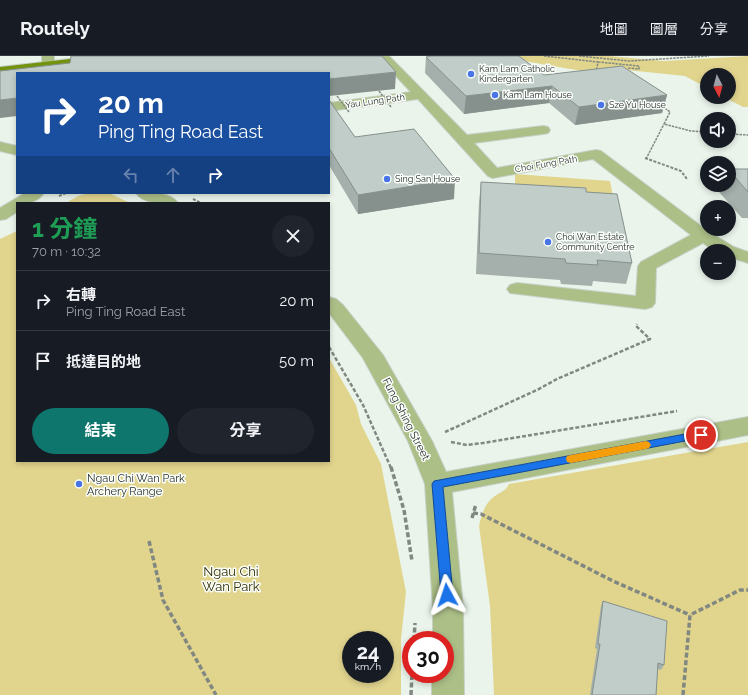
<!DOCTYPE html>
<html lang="zh-TW">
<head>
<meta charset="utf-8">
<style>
  body { margin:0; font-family:Raleway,"Noto Sans TC",sans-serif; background:#20242c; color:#f1f3f6; height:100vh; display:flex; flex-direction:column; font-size:15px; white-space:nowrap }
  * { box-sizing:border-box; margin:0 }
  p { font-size:13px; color:#9ea1a6 }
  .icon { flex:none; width:22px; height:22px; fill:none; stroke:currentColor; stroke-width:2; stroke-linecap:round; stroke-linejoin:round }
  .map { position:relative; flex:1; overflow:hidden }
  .sheet { position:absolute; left:16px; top:146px; width:314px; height:260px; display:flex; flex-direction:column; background:#171b24; border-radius:0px; box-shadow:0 2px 6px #0003 }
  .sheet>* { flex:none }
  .top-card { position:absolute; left:16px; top:16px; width:314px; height:122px; border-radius:0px; box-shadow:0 2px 6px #0003; background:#1a4fa0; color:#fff; overflow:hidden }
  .needle { width:26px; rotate:174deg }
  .buttons { position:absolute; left:700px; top:12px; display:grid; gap:8px }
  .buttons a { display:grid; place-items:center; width:36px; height:36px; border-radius:50%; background:#171b24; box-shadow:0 2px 6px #0003; font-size:20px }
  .speed { position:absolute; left:342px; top:575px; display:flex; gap:8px; font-size:20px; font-weight:700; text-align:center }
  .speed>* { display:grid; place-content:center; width:52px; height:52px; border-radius:50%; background:#171b24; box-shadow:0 2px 6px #0003; line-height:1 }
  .speed small { font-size:10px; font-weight:400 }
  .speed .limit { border:6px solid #d22; background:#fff; color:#111 }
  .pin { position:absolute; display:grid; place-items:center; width:34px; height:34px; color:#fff; margin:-17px; border:2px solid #fff; border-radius:50%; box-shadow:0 1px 4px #0007 }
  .me { position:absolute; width:44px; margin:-22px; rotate:355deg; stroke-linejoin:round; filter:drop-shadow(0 0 3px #0008) }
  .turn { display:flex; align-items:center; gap:14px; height:84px; padding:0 16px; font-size:18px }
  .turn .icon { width:52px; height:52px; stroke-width:2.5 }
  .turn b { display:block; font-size:28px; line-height:34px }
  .lanes { display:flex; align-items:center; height:38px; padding:0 16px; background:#0003; justify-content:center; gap:20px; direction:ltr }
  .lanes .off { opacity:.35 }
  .round { display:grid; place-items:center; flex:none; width:42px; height:42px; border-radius:21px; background:#20242c }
  .headline { display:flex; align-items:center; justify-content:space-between; height:68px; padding:0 16px }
  h1 { font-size:24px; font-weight:700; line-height:30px; color:#1e9e55 }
  .button { display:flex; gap:8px; margin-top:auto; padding:8px 16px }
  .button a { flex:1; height:46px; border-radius:24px; background:#0f766e; color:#fff; font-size:16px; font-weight:700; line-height:46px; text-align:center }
  .button a+a { background:#20242c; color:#f1f3f6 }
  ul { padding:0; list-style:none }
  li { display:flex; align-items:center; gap:12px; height:60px; padding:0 16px; border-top:1px solid #363941 }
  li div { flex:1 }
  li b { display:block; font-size:15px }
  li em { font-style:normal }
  header { display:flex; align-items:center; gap:24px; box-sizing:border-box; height:56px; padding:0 20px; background:#171b24; border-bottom:1px solid #363941 }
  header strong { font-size:19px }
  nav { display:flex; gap:22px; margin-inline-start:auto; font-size:14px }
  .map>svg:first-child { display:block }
</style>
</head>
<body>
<header>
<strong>Routely</strong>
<nav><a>地圖</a><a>圖層</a><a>分享</a></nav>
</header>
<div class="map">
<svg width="748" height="639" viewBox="0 0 748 639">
  <rect width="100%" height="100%" fill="#eaf4ea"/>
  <path fill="#e1d58e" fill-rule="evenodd" d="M495 0H609L664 5 748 0V51H743L724 41H729V19H707V32L685 20 627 14 622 22Z
    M515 118 610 125 615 151 515 144Z
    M88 137H109L130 147H66L78 140Z
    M17 175V405H329V302L356 349 361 368 381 408 406 536 401 583V639H0V183ZM351 584H385V618H351Z
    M748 386V639H494L490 550 479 470C481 460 485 446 495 440 502 435 506 435 509 428Z"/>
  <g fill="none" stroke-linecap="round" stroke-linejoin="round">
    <defs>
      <path id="minor" d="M42 0H54V9L52 11H44L42 9Z
        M377 0H389L467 79 543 70 548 71 550 74 548 77 543 78 474 87 497 112 596 94 601 95 709 176 734 191 748 196V207L729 201V195H715L703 187 656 212 655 247 652 251 645 253 510 237 507 233 510 229 517 227 636 240 638 210 641 206 691 179 593 103 493 122 488 120 418 43 329 55V47L411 36Z
        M0 86 17 90V99L0 95Z
        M25 137H44C37 147 28 147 17 147V156L6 163 0 164V152Z
        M136 137C149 137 170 135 178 147 165 147 144 149 136 137Z
        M329 241 336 243 343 249 383 299 432 385 446 416 748 361V379L452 436 463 552 464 639H432V618H445V584H433V552L425 428 408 385 363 302 329 257Z"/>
      <path id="major" d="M96 0H130L128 2 124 3 0 19V11Z"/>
    </defs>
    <use href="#minor" stroke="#c7d0c7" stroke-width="2"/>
    <use href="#major" stroke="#c7d0c7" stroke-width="2"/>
    <path stroke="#818881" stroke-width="1.5" stroke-dasharray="2.5 1" stroke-linecap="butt" d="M544 0 598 6 596 16
      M579 0 629 5 709 0
      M598 6 639 10V13L628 12
      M662 50 670 56 664 68 691 75 707 76
      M729 78 748 79
      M646 103 664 68"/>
    <path stroke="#818881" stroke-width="2" stroke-dasharray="3 1.5" stroke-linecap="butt" d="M645 102 681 115 687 123
      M59 140 66 137
      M193 143 201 147"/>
    <path stroke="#818881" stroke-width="2.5" stroke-dasharray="4 2" stroke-linecap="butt" d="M329 291 363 349 391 412
      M445 376 537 334 557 323 650 283 636 270 637 268
      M451 386 467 389 483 387 677 355"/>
    <path stroke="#818881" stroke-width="3.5" stroke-dasharray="5 2.5" stroke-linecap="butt" d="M391 411 404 454 412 505
      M473 457 481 458 613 525 690 559
      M472 462 476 448
      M149 485 163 544 216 639
      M414 584 415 567
      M411 639 412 618
      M683 639 690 559 740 534H748"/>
    <use href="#minor" fill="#acbf87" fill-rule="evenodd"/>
    <use href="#major" fill="#73920d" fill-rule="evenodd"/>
    <path stroke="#818881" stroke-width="1.5" stroke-dasharray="2.5 1" stroke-linecap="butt" d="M379 35 391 51
      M337 40 349 56"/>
  </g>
  <path fill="#a5b0ac" d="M426 1 544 19 667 39 662 57 575 69 549 47 464 58 425 17Z
    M329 44 355 81 454 143 358 158 329 109Z
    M729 113H748V162H742L719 136 722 129H729Z
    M481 126 586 136 632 207 626 228 593 225 592 230 561 228 560 224 476 218 479 146Z
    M603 545 664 609 661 614 658 613 656 639H590L597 593 595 592 601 550Z"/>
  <path fill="#86908c" d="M396 16 395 33 329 40V23Z
    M552 30 549 47 464 58 466 40Z
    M667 39 662 57 575 69 579 51Z
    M17 42V60L0 62V44Z
    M455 123 454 143 358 158V139Z"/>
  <path fill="#c0cdc8" stroke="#86908c" d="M71 0H382L396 16 329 23V17H17V42L0 44V15L70 7Z
    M431 0H519L544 19 622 10 667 39 579 51 552 30 466 40 426 1Z
    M329 44 355 81 414 73 455 123 358 139 329 92Z
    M729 113H748V136L729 114Z
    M481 126 586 132V136L617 138 632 207 597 204 598 209 566 207 565 203 479 197Z
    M603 545 667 565 664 609 658 607 656 639H592L600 588H598Z"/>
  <path fill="#1a73e8" stroke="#114b97" d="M701 375 704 376 706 379 704 381 701 382 443 431 453 539 451 543 447 544 443 543 441 539 432 428 434 425Z"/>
  <path fill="#f59e0b" d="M646 385 649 386 651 389 649 392 646 393 571 407 567 406 566 403 567 400 571 399Z"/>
  <g fill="#4874e6" stroke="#fbfffb" stroke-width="1.5">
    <circle cx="471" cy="18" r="4"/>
    <circle cx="495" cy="39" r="4"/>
    <circle cx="601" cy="49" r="4"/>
    <circle cx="387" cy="123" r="4"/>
    <circle cx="548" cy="186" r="4"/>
    <circle cx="79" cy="428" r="4"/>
  </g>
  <g text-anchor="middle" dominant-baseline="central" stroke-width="3" stroke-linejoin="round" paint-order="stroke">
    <g font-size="9" fill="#2a2e2a" stroke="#fbfffb" text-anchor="start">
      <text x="479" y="13">Kam Lam Catholic<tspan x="479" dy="10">Kindergarten</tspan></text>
      <text x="503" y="39">Kam Lam House</text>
      <text x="609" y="49">Sze Yu House</text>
      <text x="395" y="123">Sing San House</text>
      <text x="556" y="181">Choi Wan Estate<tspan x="556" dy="10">Community Centre</tspan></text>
    </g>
    <g font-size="9" fill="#2a2e2a" stroke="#fbfffb">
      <text transform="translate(375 45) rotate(-8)">Yau Lung Path</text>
      <text transform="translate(546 108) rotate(-10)">Choi Fung Path</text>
    </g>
    <g font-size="11" fill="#2a2e2a" stroke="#fbfffb">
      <text transform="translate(406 363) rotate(63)">Fung Shing Street</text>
    </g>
    <g font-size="11" fill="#2a2e2a" stroke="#fbfffb" text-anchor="start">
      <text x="87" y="422">Ngau Chi Wan Park<tspan x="87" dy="13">Archery Range</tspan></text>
    </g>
    <g font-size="13" fill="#362f06" stroke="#fbfffb">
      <text x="231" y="515">Ngau Chi<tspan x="231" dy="15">Wan Park</tspan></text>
    </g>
  </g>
</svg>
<div class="buttons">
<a><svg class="needle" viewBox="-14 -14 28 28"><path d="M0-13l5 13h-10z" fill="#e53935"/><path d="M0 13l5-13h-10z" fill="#9ea1a6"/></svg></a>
<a><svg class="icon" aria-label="sound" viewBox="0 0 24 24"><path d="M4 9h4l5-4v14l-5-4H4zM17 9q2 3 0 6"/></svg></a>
<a><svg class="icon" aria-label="layers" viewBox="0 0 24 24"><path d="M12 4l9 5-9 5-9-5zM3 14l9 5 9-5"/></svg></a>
<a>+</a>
<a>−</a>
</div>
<div class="speed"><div>24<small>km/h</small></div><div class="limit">30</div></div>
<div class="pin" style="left:701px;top:379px;background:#d93025"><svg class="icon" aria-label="arrive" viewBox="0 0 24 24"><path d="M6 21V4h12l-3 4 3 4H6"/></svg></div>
<svg class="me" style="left:447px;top:539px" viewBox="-20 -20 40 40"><path d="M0-17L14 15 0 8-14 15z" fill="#1a73e8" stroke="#fff" stroke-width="4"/></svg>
<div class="top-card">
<div class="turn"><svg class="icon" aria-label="right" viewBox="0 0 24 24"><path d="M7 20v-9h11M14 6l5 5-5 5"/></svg><div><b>20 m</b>Ping Ting Road East</div></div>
<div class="lanes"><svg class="icon off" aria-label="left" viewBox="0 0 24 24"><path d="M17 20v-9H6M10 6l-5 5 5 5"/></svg><svg class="icon off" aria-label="ahead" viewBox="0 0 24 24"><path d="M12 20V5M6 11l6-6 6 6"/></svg><svg class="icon" aria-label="right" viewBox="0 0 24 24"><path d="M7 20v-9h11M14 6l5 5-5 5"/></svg></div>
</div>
<section class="sheet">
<div class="headline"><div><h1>1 分鐘</h1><p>70 m · 10:32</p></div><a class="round"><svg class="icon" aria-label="close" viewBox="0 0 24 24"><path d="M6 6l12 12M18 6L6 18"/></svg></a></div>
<ul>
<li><svg class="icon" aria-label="right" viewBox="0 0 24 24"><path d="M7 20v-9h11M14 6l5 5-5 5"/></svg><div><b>右轉</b><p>Ping Ting Road East</p></div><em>20 m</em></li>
<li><svg class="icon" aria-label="arrive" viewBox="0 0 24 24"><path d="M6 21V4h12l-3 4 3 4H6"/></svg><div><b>抵達目的地</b></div><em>50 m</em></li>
</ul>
<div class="button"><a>結束</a><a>分享</a></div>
</section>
</div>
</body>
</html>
